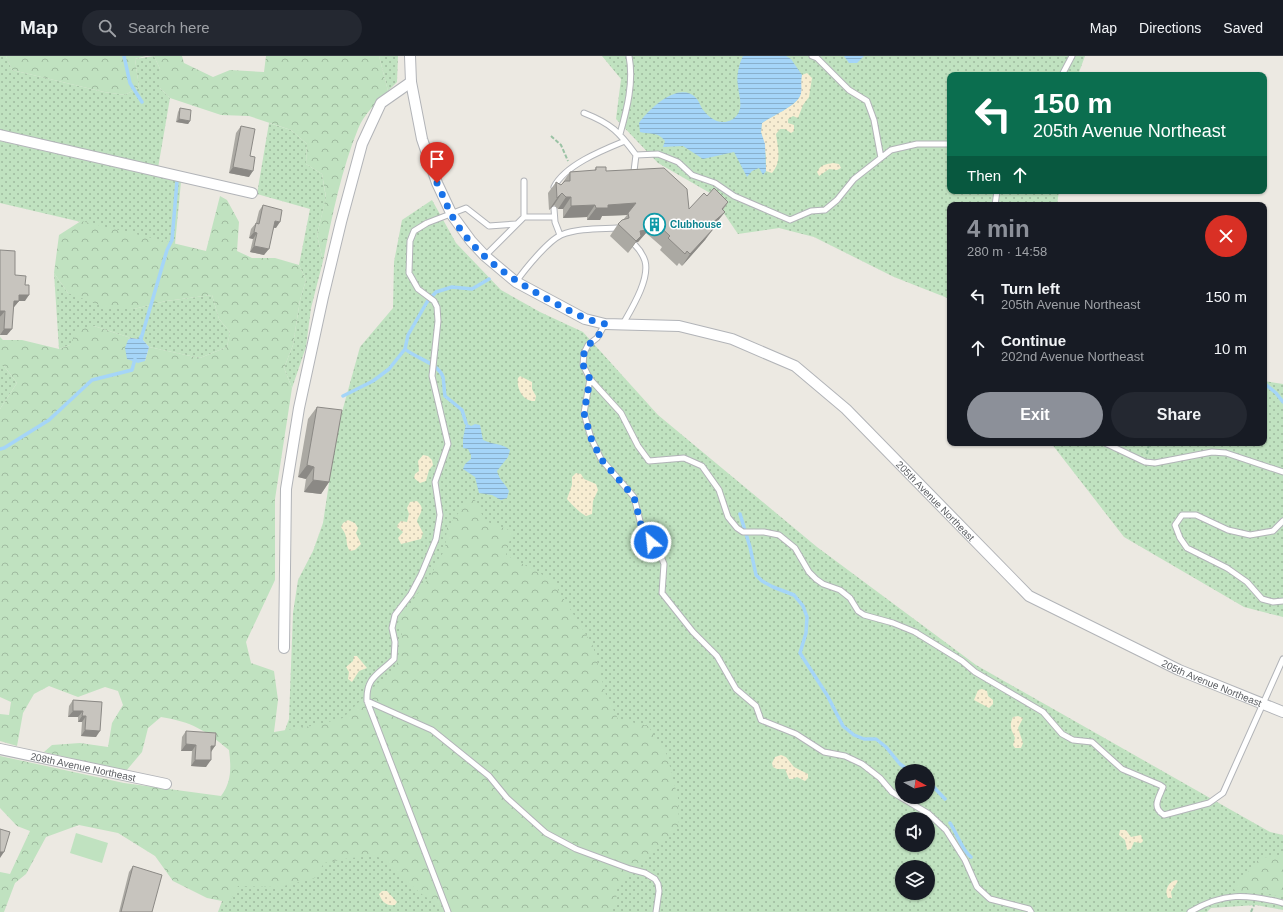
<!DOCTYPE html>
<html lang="en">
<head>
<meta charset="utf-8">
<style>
  body { margin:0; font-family:Helvetica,sans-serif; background:#242831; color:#f1f3f6; height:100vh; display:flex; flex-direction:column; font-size:15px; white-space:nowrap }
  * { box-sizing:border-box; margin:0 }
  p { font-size:13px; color:#9ea1a6 }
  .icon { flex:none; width:22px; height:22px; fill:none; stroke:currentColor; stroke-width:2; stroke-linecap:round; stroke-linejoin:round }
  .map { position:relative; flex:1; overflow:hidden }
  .panel { position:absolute; left:947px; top:146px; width:320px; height:244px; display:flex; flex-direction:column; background:#171b24; border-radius:8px; box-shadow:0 1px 3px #0004 }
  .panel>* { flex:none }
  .top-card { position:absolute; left:947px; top:16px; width:320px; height:122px; border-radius:8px; box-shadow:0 1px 3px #0004; background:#0b6e4f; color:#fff; overflow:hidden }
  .needle { width:26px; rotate:98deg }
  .controls { position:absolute; left:895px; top:708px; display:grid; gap:8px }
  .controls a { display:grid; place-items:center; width:40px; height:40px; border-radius:50%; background:#171b24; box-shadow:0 1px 3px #0004; font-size:20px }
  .pin { position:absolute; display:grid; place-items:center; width:34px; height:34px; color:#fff; margin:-41px -17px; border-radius:50% 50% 50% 0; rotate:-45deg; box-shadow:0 0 4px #0007 }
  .pin .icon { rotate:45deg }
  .me { position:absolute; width:44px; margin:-22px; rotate:332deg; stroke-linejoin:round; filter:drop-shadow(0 0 3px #0008) }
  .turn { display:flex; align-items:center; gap:14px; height:84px; padding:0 20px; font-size:18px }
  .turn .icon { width:52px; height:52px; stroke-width:2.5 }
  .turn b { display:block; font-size:28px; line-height:34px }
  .then { display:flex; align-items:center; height:38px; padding:0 20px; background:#0003; gap:8px; font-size:15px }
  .round { display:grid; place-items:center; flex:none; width:42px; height:42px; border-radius:21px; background:#242831 }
  .summary { display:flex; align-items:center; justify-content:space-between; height:68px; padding:0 20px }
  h1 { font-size:24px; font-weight:800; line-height:30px; color:#8c9099 }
  .button { display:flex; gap:8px; margin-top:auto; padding:8px 20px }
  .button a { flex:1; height:46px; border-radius:24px; background:#8c9099; color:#fff; font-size:16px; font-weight:800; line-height:46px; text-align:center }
  .button a+a { background:#242831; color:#f1f3f6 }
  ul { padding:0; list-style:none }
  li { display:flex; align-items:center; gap:12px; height:52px; padding:0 20px }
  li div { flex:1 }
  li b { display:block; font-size:15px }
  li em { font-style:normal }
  header { display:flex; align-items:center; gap:24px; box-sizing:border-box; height:56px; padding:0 20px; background:#171b24; border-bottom:1px solid #363941 }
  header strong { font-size:19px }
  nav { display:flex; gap:22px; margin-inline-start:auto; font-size:14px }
  .search { width:280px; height:36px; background:#242831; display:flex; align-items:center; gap:10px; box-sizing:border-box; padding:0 14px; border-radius:22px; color:#9ea1a6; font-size:15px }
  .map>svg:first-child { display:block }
</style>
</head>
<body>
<header>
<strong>Map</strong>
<div class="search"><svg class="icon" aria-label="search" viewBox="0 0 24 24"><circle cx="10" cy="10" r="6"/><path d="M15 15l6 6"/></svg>Search here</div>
<nav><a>Map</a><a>Directions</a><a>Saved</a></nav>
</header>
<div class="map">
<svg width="1283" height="856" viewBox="0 0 1283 856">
  <defs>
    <pattern id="grass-dots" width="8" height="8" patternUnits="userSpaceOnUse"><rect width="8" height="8" fill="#c0e2c0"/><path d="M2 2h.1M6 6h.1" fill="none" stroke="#9fba9f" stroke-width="1.8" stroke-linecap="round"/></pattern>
    <pattern id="forest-crowns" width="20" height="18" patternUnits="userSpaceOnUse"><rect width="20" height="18" fill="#c0e2c0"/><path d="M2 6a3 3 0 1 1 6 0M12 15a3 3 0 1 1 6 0" fill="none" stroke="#9fba9f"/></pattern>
    <pattern id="sand-dots" width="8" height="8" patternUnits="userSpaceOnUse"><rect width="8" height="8" fill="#f7edd2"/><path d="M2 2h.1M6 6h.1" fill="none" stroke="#cbc3ae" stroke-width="1.8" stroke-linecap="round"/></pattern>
    <pattern id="water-rules" width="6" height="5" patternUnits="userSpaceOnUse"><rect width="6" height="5" fill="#a5d5f8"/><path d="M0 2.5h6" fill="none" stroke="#89b0cc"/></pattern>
  </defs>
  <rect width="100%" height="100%" fill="#ece9e2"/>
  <path fill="url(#grass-dots)" fill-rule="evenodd" d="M0 0H6L12 14 104 36 125 39 139 31 135 3 154 0 160 13V32L170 42 158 112 0 75Z
    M379 0H398L397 26 388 35Z
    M602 0H1085L1078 19H950V135H1059L1057 149H950V243L894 221 814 181 779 172 738 178 710 137 658 107 616 63 621 23Z
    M269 67 291 74 307 88 306 108 322 118 326 142 317 179 323 205 311 252 306 291 292 332 284 312 293 289 300 244 306 224 299 209 310 153 257 138Z
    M0 85 181 126 175 188 0 147Z
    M432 144 456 187 501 234 540 256 583 276 658 359 817 491 976 609 1217 746 1270 776 1283 779V854L1256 849 1211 852 1207 856H218L289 663 293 557 298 524 313 495 323 467 337 374 360 291 393 252 394 206 402 164ZM902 715H928V741H902ZM902 763H928V789H902ZM902 811H928V837H902Z
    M54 217 68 237 134 253 166 245 212 239 219 263 230 276 227 291 200 302 149 291 143 284V280L138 283 131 282 94 270 70 289 59 293Z
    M0 310H4L17 327 0 353Z
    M1264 325 1283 328V561L1244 551 1124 481 1051 387H1264Z"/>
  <path fill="url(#forest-crowns)" d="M6 0H146L135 3 139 31 125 39 104 36 12 14Z
    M154 0H182L184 7 213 21 230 14 264 16 266 0H379L388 35C377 46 364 58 358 73 341 115 332 161 323 205L317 179 326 141 322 118 306 108 307 88 291 74 249 60 221 59 170 42 160 32V13Z
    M220 140 227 144 239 166 237 195 252 202H275L299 209 306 224 300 244 293 289 284 312 292 332 275 443V524L246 586 251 607 274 615 278 644 274 676 317 669 343 662 379 626 396 612 402 579 398 566 433 515 445 493 447 472 470 442 475 444 485 465 512 475 506 499 552 524 593 590 606 639 618 663 648 670 667 699 678 742 679 771 634 815 617 829 616 848 607 856H454L424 840 377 800 350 802 324 807 315 822 280 831 238 830 231 843 222 845 207 842 173 825 155 800 118 777 79 769 46 781 26 818 15 827 4 856H0V816L10 818 30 775 17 770 0 752V700L124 727 221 740C232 726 231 710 229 694 205 674 192 666 161 661L148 672 142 696 126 715 44 696 52 689 80 687 108 691 112 667 123 649 118 635 105 631 78 641 49 630 34 638 23 657 17 690 0 685V658L9 659 11 646 0 641V353L17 327 4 310H0V281L3 284H22L59 293 70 289 77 274 94 270 131 282 128 284 145 305 149 291 200 302 227 291 230 276 219 263 212 239 166 245 134 253 105 251 68 237 54 217 59 179 81 165 206 195Z
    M1283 799V841L1260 836 1234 834 1240 825 1260 802Z"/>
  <path fill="url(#sand-dots)" d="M807 17 812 22 809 41 803 49 798 62 793 60 788 63V67L794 69V75L791 77 785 73H780L776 78C778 93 782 105 772 117L766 115V100L761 76 762 67C772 60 796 50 800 40 802 34 800 26 802 19Z
    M833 107 839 108 841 112 837 114 829 113 819 120 817 116C820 109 826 108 833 107Z
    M520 320 532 326V333L536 340 535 345C523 346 516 332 518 322Z
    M423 399 428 400 432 404 433 409 429 414 426 425 420 427 414 422 415 418 419 415 418 405Z
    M576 417 581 418 584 423 596 428 598 434 593 445 592 458 586 460C579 456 572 449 567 443L572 429V421Z
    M417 445C426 453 420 456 417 465L423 477 421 483 401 488 398 482 403 476 397 471 398 468 401 465 407 466 409 458 407 452 410 446Z
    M348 464 355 467 358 472 356 477 361 488 355 494 350 495C344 487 350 483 341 471L343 467Z
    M354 600H357L367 612 359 615 352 626 348 623 349 616 346 611 353 605Z
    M982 633 987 635 988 640 993 644V648L989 652 974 644 978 634Z
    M1018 660 1023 662 1018 672 1023 687 1021 692H1015L1013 689 1015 682C1011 673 1009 670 1013 661Z
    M781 699 786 701 794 711 808 718V722L805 725 797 721 793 723H789L785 713H777L773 711 772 707 775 701Z
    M1120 774H1126L1131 781 1141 779 1143 785 1141 787 1134 786 1131 793 1127 794 1125 784 1119 779Z
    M1176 824 1178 825 1171 836 1172 842H1168C1164 835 1168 826 1176 824Z
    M382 835H387L397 846 395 849C386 850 382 846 379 838Z"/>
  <path fill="#c0e2c0" d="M76 777 108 787 102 807 70 797Z"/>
  <path fill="url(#water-rules)" d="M743 0H786L791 3 802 19C800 26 803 34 800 40 796 50 772 60 762 67L761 76 765 88 766 115 763 119 759 112 752 115 747 121 734 96 703 103 683 90 663 91 665 85C657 75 651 79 640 76L639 67C649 53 679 24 696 42 700 46 700 51 704 55 711 64 722 70 733 63 745 55 739 41 738 30 736 21 739 8 743 0Z
    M844 0H864L857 7H849Z
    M140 279 143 280V284L149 291 145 305 138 307 127 303 125 292 128 284 131 282 138 283Z
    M466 367 471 370 475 368 480 369 483 384C493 389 502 387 510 394L508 401 497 415C499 424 505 427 509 435L507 442 501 444 492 439 479 437 475 421 463 413 465 408 471 403V399L468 393 463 392V383Z"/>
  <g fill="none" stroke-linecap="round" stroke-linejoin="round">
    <path stroke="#a5d5f8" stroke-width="3.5" d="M124 0 130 27 142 46
      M141 283 167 194 172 184 177 125
      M405 293C417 303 438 307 443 321 444 326 444 334 445 340L462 354 466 367
      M1264 327 1276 337 1283 346
      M343 340 373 325 389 313 405 293 408 279 427 246 436 236 452 231 472 233 489 223
      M0 393 4 392 49 364 92 324 132 314 135 303
      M740 458 750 491 756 519 762 525 773 531 794 539 803 550 807 561 806 577 800 597 827 639 843 670 854 679 864 683H876L886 691 900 708 910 715
      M928 725 945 743
      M950 767C957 777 962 795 971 801"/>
    <defs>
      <path id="service" d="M812 0 817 2 849 34 867 45 874 64 881 102
        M1062 19 1072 0
        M584 57C612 68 619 76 636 99L634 115
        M620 78C627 53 634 26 629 0
        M636 99 658 98 678 106 692 119 715 127 734 140 790 164 811 155 825 154 837 144 854 123 891 94 917 88H950
        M554 131C565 109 603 94 625 85
        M995 149 997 135
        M554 153 555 166 560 179
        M524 161H554
        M485 200 524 161V125
        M516 226C525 213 548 185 561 179 579 172 599 173 617 172
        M605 268 597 282 588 289 584 297 583 309 590 323 584 357 591 382 601 403 634 441 643 477 660 498 664 508 662 537 693 576 717 600 736 633 756 650 761 664 796 678 824 696 845 700 862 708 880 722 892 736 929 758 946 774 965 804 977 831 990 843 1029 853 1031 856
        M623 268C632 252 650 223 645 205 643 199 639 193 635 189
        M590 323 621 357 638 390 649 405 684 402 702 410 719 434 728 461 737 472 743 476H764L779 479 795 492 809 516 816 523 823 528 840 534 850 542 858 555 864 559 893 567 915 576 962 605 975 616 1043 656 1062 678 1073 684 1092 686 1122 713 1160 729 1163 731C1159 742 1151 751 1164 759L1209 747 1223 737 1283 603
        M1105 387 1145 406 1155 407 1212 396 1226 397 1283 416
        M1283 465 1273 475 1250 479 1228 474 1196 459H1182L1175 469 1180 482 1187 492 1227 512 1247 526 1262 543 1273 546 1283 545
        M367 645 432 674 489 720 507 742 546 777 576 793 630 813 645 817 655 823 658 828 659 835 656 856
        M448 856 367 645C366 621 378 619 394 603L395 586 392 572 395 559 411 538 421 519 436 483 440 459 435 426 448 388 432 320 438 265 437 251 434 245 418 233 409 217 410 185 414 175 427 167 466 152 489 170 516 168
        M1190 856C1223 836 1247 838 1283 847"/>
      <g id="minor">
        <path id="s1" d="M410 0 411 26 422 83 437 127 452 159 471 185 485 200 516 226 585 263 605 268 679 270 732 283 795 310 846 353 1029 540 1179 614 1283 656"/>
        <path d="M0 79 252 137"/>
        <path d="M284 592 286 433 299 352 323 241 341 166 362 88 381 47 411 26"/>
        <path id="s2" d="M0 693 166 728"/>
      </g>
    </defs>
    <use href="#service" stroke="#b2b4b8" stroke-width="7"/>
    <use href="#minor" stroke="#b2b4b8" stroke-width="12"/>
    <path stroke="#9ac2a4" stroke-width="2" stroke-dasharray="4 2" stroke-linecap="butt" d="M551 80 561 89 568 105
      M1147 398 1149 387
      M1251 856 1254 849"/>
    <use href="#service" stroke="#fff" stroke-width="5"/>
    <use href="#minor" stroke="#fff" stroke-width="10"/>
  </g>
  <path fill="#aba9a3" d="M180 52 190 65 188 68 176 66 178 56Z
    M241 70 250 100 249 121 229 117 236 77Z
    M596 111 606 115 689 153 707 140 728 146 723 154 725 156 716 167 712 171 705 184 682 210 679 207 677 210 660 194 662 191 646 177 638 186H636L628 197 610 180 618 168 623 164 627 159 602 160 600 164H587V161L563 162V153H558L554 149 549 154 548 137 556 126 561 129 570 116 594 115Z
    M263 149 276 172H274L264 199 250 196 253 183 249 182 251 173 256 167 259 155Z
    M15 219 25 245H19L14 251H13L7 279H0V261Z
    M317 351 329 426 321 438 304 436 306 423 298 421 308 363Z
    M73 644 102 646 96 681 81 680 82 666H78V661H68L69 650Z
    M186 675 211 696 206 711 191 710 192 695H181L182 681Z
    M133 810 152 856H119L129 816Z"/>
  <path fill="#8b8985" d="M179 63 190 65 188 68 176 66Z
    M233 111 253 115 249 121 229 117Z
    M562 137 554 149 549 154 557 142Z
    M566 141H571L563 153H558Z
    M636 147 627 159 602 160 600 164H587L596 152 608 149Z
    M595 149 587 161 563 162 571 150Z
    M725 156 716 167 702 181 710 169Z
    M275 165 280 166 276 172 271 171Z
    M654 165 646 177 638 186H636L628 197 636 185 640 175Z
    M714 172 705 184 682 210 690 198Z
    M254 176 257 177 253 183 249 182Z
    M254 190 269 193 264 199 250 196Z
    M19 239H29L25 245H19L14 251H9Z
    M0 255H5L0 261Z
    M4 273H12L7 279H0Z
    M307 409 314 411 306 423 298 421Z
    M313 424 329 426 321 438 304 436Z
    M73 655H83L78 661H68Z
    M82 660H86L82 666H78Z
    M85 674 100 675 96 681 81 680Z
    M186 688 196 689 192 695H181Z
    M211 690H215L211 696Z
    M195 704H211L206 711 191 710Z
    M0 796H4L0 802Z"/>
  <path fill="#c7c4be" stroke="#8b8985" d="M180 52 191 54 190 65 179 63Z
    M241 70 255 73 250 100 255 101 253 115 233 111Z
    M596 111H606V115L664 112 687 133 689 153 704 137 707 140 714 132 728 146 722 153 725 156 710 169 714 172 690 198 687 195 685 198 668 182 670 180 654 165 646 174 640 175 641 180 636 185 618 168 622 164 629 162 628 157 636 147 608 149V152H596L595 149 571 150V141H566L562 137 557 142 556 126 561 129 565 125H570V116L596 114Z
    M263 149 282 154 280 166 275 165 269 193 254 190 257 177 254 176 256 167 259 168Z
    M0 194 15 195V219L26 220 25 229H29V239H19V245H14L12 273H4L5 255H0Z
    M317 351 342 354 329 426 313 424 314 411 307 409Z
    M73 644 102 646 100 675 85 674 86 660H82L83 655H73Z
    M186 675 216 677 215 690H211V704H195L196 689 186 688Z
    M0 773 10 776 4 796H0Z
    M133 810 162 819 152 856H121Z"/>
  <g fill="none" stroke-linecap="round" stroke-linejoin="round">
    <path stroke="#1a73e8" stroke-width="7" stroke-dasharray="0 12.6" d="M437 127C442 137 446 148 451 158 472 198 511 223 549 244 568 254 583 263 605 268L597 282 588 289 584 297 583 309 590 323 584 357 591 382 601 403 634 441 643 477 651 486"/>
  </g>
  <defs>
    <symbol id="building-ring" viewBox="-11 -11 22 22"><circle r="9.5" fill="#fff" stroke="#0f9aa8" stroke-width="1.5"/><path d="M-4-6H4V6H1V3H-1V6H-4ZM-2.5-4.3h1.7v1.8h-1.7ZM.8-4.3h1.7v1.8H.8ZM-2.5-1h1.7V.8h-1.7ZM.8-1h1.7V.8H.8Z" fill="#0f9aa8"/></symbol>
  </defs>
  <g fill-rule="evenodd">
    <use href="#building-ring" x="642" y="156" width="25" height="25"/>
  </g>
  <g text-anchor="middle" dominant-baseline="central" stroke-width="3" stroke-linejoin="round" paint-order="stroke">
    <g font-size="10" font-weight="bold" fill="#0d838f" stroke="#fff" text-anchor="start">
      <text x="670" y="168">Clubhouse</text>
    </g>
    <g font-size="10" fill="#5a5d61" stroke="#fff">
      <text stroke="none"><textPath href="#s1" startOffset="750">205th Avenue Northeast</textPath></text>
      <text stroke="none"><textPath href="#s1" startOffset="1086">205th Avenue Northeast</textPath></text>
      <text stroke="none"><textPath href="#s2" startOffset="85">208th Avenue Northeast</textPath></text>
    </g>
  </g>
</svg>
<div class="controls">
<a><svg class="needle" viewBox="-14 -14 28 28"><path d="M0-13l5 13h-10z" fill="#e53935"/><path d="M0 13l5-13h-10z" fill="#9ea1a6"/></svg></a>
<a><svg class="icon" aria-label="sound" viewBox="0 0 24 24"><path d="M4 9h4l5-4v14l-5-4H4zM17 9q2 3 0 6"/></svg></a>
<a><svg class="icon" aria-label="layers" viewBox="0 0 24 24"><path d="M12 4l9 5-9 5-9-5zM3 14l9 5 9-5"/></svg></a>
</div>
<div class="pin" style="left:437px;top:127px;background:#d93025"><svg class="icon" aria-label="arrive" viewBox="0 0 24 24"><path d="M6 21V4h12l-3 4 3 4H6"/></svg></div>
<svg class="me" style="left:651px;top:486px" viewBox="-20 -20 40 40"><circle r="17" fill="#1a73e8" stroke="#fff" stroke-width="3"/><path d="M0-11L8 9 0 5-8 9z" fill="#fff"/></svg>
<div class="top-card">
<div class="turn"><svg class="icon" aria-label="left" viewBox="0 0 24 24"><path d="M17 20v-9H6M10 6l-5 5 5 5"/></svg><div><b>150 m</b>205th Avenue Northeast</div></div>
<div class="then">Then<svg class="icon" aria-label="ahead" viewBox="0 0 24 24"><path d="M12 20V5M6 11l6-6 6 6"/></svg></div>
</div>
<section class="panel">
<div class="summary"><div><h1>4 min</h1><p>280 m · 14:58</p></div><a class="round" style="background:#d93025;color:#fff"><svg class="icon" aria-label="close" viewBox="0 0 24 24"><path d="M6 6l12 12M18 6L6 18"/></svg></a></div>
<ul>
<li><svg class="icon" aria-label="left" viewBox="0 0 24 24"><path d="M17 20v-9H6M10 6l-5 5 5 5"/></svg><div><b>Turn left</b><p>205th Avenue Northeast</p></div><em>150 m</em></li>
<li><svg class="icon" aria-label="ahead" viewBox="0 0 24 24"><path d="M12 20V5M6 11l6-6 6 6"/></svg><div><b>Continue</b><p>202nd Avenue Northeast</p></div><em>10 m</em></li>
</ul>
<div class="button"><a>Exit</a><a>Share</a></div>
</section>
</div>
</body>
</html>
